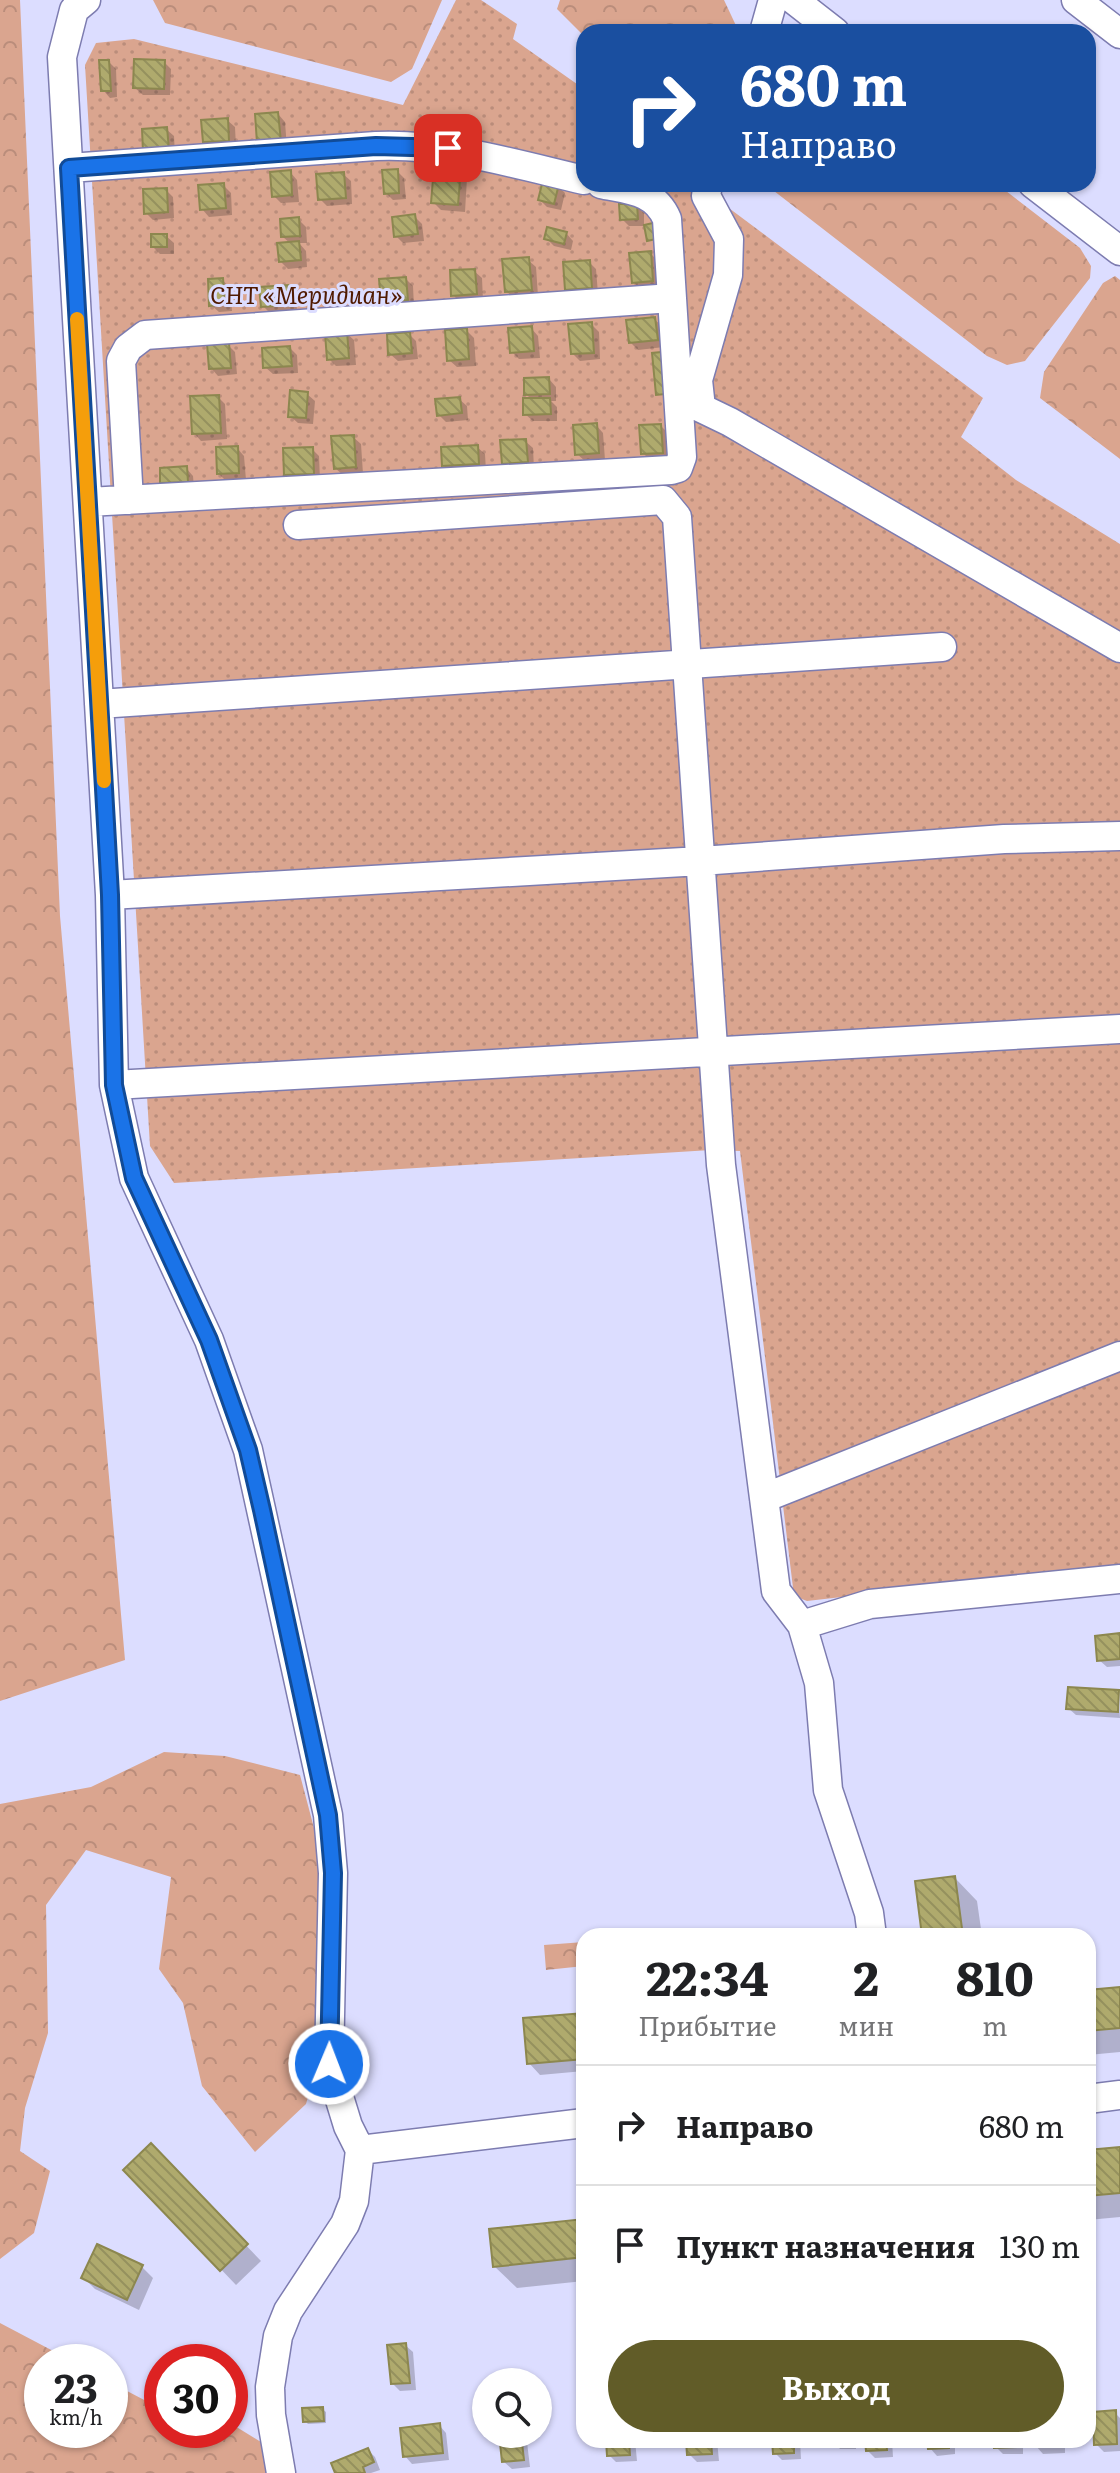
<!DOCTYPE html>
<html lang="ru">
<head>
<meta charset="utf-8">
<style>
  body { margin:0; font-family:Literata,serif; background:#f2f2f2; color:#202124; height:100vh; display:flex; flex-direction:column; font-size:30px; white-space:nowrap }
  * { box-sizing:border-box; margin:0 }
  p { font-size:26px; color:#757577 }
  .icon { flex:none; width:44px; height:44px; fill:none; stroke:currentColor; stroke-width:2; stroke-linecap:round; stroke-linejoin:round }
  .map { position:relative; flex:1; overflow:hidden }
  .panel { position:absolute; left:576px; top:1928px; width:520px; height:520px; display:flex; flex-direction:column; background:#fff; border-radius:24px; box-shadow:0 2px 6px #0004 }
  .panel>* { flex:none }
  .guide { position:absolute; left:576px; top:24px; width:520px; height:168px; border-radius:24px; box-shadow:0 2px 6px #0004; background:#1a4fa0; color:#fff; overflow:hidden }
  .tools { position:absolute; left:472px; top:2368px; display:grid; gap:16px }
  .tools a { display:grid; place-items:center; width:80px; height:80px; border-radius:50%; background:#fff; box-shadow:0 2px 6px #0004; font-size:40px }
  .speed { position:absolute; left:24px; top:2344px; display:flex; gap:16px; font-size:40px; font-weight:700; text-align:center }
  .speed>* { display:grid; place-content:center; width:104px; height:104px; border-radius:50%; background:#fff; box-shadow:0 2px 6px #0004; line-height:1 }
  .speed small { font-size:20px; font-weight:400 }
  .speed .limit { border:12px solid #d22; background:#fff; color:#111 }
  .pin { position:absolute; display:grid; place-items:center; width:68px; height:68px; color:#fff; margin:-34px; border-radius:16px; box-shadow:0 4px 12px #0006 }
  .me { position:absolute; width:88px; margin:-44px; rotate:1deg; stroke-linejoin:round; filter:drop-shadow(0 0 6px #0008) }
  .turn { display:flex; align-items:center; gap:28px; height:168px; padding:0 32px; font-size:36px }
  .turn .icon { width:104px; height:104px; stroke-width:2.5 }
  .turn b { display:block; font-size:56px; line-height:68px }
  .eta { display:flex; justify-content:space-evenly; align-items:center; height:136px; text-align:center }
  .eta b { font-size:48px; font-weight:700; line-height:56px }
  .action { display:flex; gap:16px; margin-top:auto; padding:16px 32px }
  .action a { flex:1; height:92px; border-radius:48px; background:#615c28; color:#fff; font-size:32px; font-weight:700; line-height:92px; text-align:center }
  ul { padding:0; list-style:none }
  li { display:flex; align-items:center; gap:24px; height:120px; padding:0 32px; border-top:2px solid #e0e0e0 }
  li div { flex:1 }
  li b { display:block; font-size:30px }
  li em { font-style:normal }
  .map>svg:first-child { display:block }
</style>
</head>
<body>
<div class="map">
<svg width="1120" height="2473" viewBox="0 0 1120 2473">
  <defs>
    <pattern id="grass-dots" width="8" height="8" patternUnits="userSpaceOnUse" patternTransform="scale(2)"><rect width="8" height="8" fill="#daa58f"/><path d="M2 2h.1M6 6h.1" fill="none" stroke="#ba8d7b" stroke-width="1.8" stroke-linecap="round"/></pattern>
    <pattern id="forest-crowns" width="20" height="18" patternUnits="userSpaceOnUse" patternTransform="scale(2)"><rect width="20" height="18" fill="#daa58f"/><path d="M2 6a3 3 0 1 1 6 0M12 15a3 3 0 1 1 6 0" fill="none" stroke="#ba8d7b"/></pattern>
    <pattern id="building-back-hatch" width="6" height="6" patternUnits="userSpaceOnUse" patternTransform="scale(2)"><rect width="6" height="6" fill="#afaa6d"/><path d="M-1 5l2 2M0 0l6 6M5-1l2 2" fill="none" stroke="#95915e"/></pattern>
  </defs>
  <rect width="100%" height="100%" fill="#dcddff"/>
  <path fill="url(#grass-dots)" d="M456 0H481L517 24 513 39 584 89V184H697L702 188 983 398 961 437 1016 480 1120 544V1565L807 1601 794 1596 740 1151 711 1150 174 1183 150 1146 85 65 96 43 134 39 403 105Z"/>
  <path fill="url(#forest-crowns)" d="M0 0H20L60 916 125 1660 0 1701Z
    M153 0H442L412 69 391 82 165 23Z
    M560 0H724L739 32H584V36L557 9Z
    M765 184H997L1080 248 1091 266 1090 278 1025 361 1007 365 987 356Z
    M1115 276 1120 280V459L1040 398 1044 372 1103 283Z
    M164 1752 225 1756 300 1775 314 1828 326 1912 330 2020 306 2104 255 2152 202 2086 183 2003 159 1969 171 1877 86 1850 46 1905 48 2033 25 2108 20 2151 50 2171 34 2233 0 2259V1804L91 1787Z
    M584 1942V1966L546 1970 544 1945Z
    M0 2323 74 2362H42V2430H110V2382L148 2402 162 2404V2430H230V2423L261 2442 268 2473H0Z"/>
  <path fill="#0003" d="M109 62 116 69 117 97 110 98 103 90Z
    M164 62 171 69 170 95H143L135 88Z
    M278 114 285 122 287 148 266 150Z
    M227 120 235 127 236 147 212 149 205 141Z
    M166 129 174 136 175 156 152 158Z
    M397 171 404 178 406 199 393 200 386 193Z
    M460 171 467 178 465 212 441 210 433 202Z
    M290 172 297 180 299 202 281 203 274 196Z
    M343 174 351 181 352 204 327 206 320 199Z
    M223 185 231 193 232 215 209 217 202 209Z
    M558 186 565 193 561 210 547 207 540 200Z
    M166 190 173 197 174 218 153 220 146 213Z
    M637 206 644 213V226H629L622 219Z
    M414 216 422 224 424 241 403 243 396 236Z
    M298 219 306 227 307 243H299L306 251 307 267 288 269 280 261 291 244 283 237Z
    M566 233 573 241 571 250 554 246 547 239Z
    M166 236 174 243V254H160L153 247Z
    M650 253 657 260 659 288 641 289 633 282Z
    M528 260 536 267 538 296 514 298 506 291Z
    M589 262 596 269 598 294 574 296 567 289Z
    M474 271 482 278 483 301 461 303 453 295Z
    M406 279 413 286 414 307 390 309 382 301Z
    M222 280 230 287 232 311 219 312 211 305Z
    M288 287 296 295 297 311 270 313 263 306Z
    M654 319 662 326 664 347 638 350 630 342Z
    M591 324 599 332 600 359 580 361 573 354Z
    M531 328 538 336 540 358 519 359 512 352Z
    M466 330 474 338 476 366 457 367 449 360Z
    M346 333 354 340 356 365 336 366 329 359Z
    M409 334 416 341 418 359 398 361 390 354Z
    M228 345 235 352 237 374 218 376 211 368Z
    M290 348 297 355 298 373 273 374 265 367Z
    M549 379 556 387V401H551L557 407V421H533L525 414 532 400 526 394Z
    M307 394 315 401 313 424 298 423 290 416Z
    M218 397 225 404 227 439 201 441 194 433Z
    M459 399 467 406 468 420 446 422 439 415Z
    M596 425 603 433 605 460 585 461 577 454Z
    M661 426 668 433 669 459 650 460 643 453Z
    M353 437 361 444 363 474 343 475 335 468Z
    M525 441 533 448 534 469 511 471 504 463Z
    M477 447 485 454 486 471 451 473 444 466Z
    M237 448 244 456 246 480 226 481 219 474Z
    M312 449 319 456 320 480 293 481 286 474Z
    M186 468 193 476 194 488 170 490 162 482Z
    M1120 1635V1666L1107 1667 1099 1660Z
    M1118 1692 1120 1718 1076 1715 1068 1708Z
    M955 1878 977 1901 982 1936H924Z
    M1120 1989V2052L1088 2055V1992Z
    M584 2015V2071L540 2075 529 2063Z
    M151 2146 261 2261 236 2285 126 2170Z
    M1120 2149V2217L1088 2220V2152Z
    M584 2221V2281L517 2288 494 2266Z
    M142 2267 153 2278 139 2310 95 2289 84 2278Z
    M405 2345 413 2352 416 2390 400 2391 393 2384Z
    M322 2409 326 2412V2423L308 2424 305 2421Z
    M1115 2413 1120 2418V2451L1104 2452 1096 2444Z
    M439 2425 446 2433 449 2460 412 2464 405 2456Z
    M501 2434H526L530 2467 512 2469 504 2462Z
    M608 2440H635L637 2461 616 2462 609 2455Z
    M688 2440H717L719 2461 697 2462 689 2454Z
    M774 2440H800L801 2459 782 2460 775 2453Z
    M832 2440H856V2449H840Z
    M867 2440H892L893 2457 875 2458 868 2451Z
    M929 2440H955V2454L937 2456 930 2448Z
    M996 2440H1023V2454H1003L996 2447Z
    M1036 2440H1065V2453L1043 2454 1036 2446Z
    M368 2450 375 2457 380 2470 371 2473H337Z"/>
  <path fill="url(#building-back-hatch)" stroke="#8c874f" stroke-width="2" d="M134 59 165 60 164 89 133 88Z
    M99 60H109L111 91H101Z
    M278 112 281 142 257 143 255 114Z
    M228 118 229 141 203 142 201 120Z
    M167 127 169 150 143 152 142 129Z
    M434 167 461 169 458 205 431 203Z
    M398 169 399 193 384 194 382 170Z
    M291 170 292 195 272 197 270 172Z
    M344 172 346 198 318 200 316 174Z
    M543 180 559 184 554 204 538 200Z
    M224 183 226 208 200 210 198 185Z
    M167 188 168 212 144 214 143 189Z
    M619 204H637L638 219 620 220Z
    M415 214 418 234 394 237 392 217Z
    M299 217 300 236 281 237 280 219Z
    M662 221 665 237 647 241 644 225Z
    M547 227 567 232 564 244 544 239Z
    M151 234H167V247H151Z
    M299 241 301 260 279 262 277 243Z
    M651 251 653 281 632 283 629 253Z
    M529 257 532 290 505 292 502 259Z
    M590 260 592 288 565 290 563 262Z
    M475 269 477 294 451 296 450 270Z
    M406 277 408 300 381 302 379 279Z
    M223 278 225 304 209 306 208 279Z
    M289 285 290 305 261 307 259 287Z
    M655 317 658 340 629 343 626 320Z
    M592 322 594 353 571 354 568 324Z
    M532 326 534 351 510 353 508 328Z
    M467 328 469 359 447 361 445 330Z
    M347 331 349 358 327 360 325 333Z
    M410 332 412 353 388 355 387 334Z
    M229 343 231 368 209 369 207 344Z
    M290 346 292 366 263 368 262 348Z
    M671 351 675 393 656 395 652 353Z
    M549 377 550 394 524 395V378Z
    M290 390 308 392 306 418 288 417Z
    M219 395 221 433 192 434 190 396Z
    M460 397 462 413 437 416 435 399Z
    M523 398H550L551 414 523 415Z
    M597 423 599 453 575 455 573 425Z
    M661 424 663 453 641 454 639 425Z
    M354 435 356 467 334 469 331 436Z
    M526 439 528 462 502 464 500 440Z
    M478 445 479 464 442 466 441 447Z
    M238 446 239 473 217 474 216 447Z
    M313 447 314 474 284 475 283 448Z
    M187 466 188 482 160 483V468Z
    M1120 1633V1659L1097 1661 1095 1636Z
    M1068 1687 1119 1690 1118 1712 1066 1709Z
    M955 1876 963 1936H922L915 1881Z
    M1120 1987V2028L1088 2031V1990Z
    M584 2013V2059L527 2064 523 2018Z
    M151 2143 248 2244 220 2271 123 2170Z
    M1120 2147V2193L1088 2196V2150Z
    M584 2219V2257L493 2267 489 2229Z
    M97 2244 143 2265 127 2300 81 2278Z
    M406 2343 410 2383 391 2384 387 2345Z
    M323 2407 324 2421 303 2422 302 2408Z
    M1116 2410 1117 2444 1094 2445 1093 2412Z
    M440 2423 443 2453 403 2457 400 2428Z
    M499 2434H521L524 2460 502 2462Z
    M606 2440H629L630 2455 607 2456Z
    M686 2440H711L712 2454 687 2455Z
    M772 2440H794V2453L773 2454Z
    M865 2440H886L887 2450 866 2451Z
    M927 2440H949V2448L928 2449Z
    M994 2440H1016L1017 2447 994 2448Z
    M1034 2440H1059V2446L1034 2447Z
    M368 2448 374 2462 363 2467 365 2473H335L331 2463Z"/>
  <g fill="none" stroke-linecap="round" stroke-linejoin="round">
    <defs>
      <path id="minor" d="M86 0 74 10 62 57 110 895 114 1085 134 1178 209 1340 248 1450 328 1815 333 1873 329 2064 348 2126 360 2150 354 2201 345 2224 288 2311 278 2336 270 2387 271 2415 281 2473
        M794 0 835 32
        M1076 0 1120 34
        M764 32 773 0
        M69 168 376 146C447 143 515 164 584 180
        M708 184 706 196 729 239 728 275 698 380 701 408 730 422 1120 648
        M1033 184 1120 251
        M129 500 121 361 128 348 145 335 672 298
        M88 502 671 470 678 468 682 457 667 219C655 190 628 190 601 184
        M298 525 663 500 677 517 721 1165 776 1591 802 1625 819 1683 828 1790 869 1913 872 1936
        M99 704 942 647
        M110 895 701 861 1004 839 1120 836
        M114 1085 1120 1029
        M764 1498 1120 1356
        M802 1625 870 1604 1120 1579
        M1088 2099 1120 2095
        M360 2150 584 2123"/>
    </defs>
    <use href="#minor" stroke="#7d7cb0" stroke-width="31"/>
    <use href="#minor" stroke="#fff" stroke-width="28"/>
  </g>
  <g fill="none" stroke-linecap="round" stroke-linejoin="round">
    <defs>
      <path id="route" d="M329 2064 333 1873 328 1815 262 1510 248 1450 209 1340 134 1178 114 1085 110 895 69 168 376 146 448 148"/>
    </defs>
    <use href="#route" stroke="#114b97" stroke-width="20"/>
    <use href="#route" stroke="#1a73e8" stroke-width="14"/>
    <path stroke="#f59e0b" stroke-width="14" d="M77 319 104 781"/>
  </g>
  <g text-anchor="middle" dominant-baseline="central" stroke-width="6" stroke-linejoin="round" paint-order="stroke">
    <g font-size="24" font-style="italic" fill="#501a00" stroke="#dcddff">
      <text x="306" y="293">СНТ «Меридиан»</text>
    </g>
  </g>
</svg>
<div class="tools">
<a><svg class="icon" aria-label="search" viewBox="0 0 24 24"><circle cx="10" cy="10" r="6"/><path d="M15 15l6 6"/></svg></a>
</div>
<div class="speed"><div>23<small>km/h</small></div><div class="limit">30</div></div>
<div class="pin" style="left:448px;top:148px;background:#d93025"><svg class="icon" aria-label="arrive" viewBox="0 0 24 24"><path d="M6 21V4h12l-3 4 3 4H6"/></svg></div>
<svg class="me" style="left:329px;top:2064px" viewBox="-20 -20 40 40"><circle r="17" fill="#1a73e8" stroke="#fff" stroke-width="3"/><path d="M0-11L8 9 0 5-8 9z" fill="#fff"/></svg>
<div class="guide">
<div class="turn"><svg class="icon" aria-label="right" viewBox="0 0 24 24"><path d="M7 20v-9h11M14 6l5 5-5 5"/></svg><div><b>680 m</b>Направо</div></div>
</div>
<section class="panel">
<div class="eta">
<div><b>22:34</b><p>Прибытие</p></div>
<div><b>2</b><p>мин</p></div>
<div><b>810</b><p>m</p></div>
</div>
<ul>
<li><svg class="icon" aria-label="right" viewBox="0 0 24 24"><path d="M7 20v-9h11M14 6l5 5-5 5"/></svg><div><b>Направо</b></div><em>680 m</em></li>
<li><svg class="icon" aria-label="arrive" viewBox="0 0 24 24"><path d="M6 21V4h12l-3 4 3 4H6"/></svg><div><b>Пункт назначения</b></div><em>130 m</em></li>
</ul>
<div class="action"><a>Выход</a></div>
</section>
</div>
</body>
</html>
